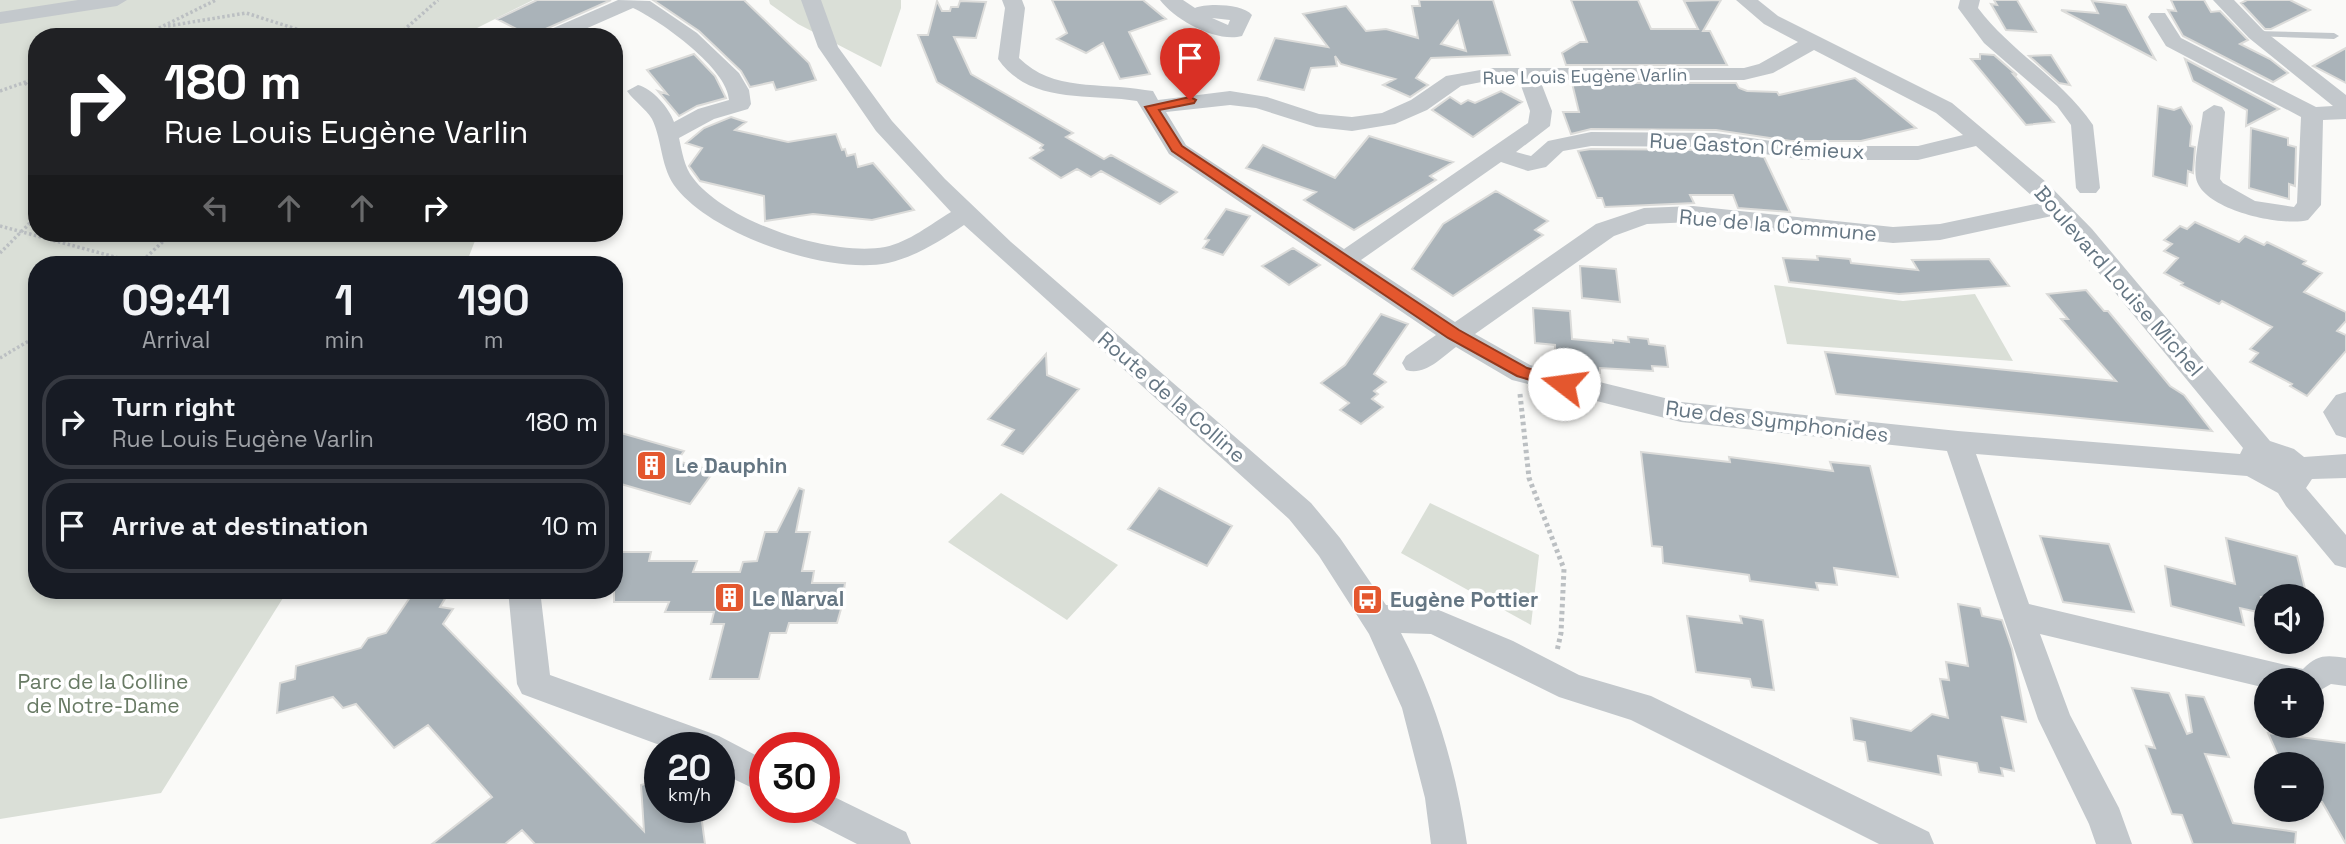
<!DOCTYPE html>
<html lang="en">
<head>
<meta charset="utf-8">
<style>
  body { margin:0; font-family:"Space Grotesk",sans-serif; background:#242831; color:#f1f3f6; height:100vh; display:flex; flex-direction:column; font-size:26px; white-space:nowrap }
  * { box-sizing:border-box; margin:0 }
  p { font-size:23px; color:#9ea1a6 }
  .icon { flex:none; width:38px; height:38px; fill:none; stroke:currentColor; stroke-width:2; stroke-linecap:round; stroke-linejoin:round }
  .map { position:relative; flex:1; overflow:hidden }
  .drawer { position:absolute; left:28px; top:256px; width:595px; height:343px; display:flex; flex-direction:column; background:#171b24; border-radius:28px; box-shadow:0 4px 10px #0003 }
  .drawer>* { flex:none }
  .banner { position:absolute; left:28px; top:28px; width:595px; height:214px; border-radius:28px; box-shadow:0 4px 10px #0003; background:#202124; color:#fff; overflow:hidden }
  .controls { position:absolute; left:2254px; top:584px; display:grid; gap:14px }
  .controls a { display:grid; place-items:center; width:70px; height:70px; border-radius:50%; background:#171b24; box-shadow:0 4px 10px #0003; font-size:35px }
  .speed { position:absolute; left:644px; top:732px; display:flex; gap:14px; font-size:35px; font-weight:700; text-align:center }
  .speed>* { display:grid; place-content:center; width:91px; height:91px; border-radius:50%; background:#171b24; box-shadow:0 4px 10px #0003; line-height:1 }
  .speed small { font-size:18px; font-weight:400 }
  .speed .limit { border:10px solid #d22; background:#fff; color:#111 }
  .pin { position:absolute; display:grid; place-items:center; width:60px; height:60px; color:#fff; margin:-72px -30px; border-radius:50% 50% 50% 0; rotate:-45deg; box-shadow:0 0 7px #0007 }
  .pin .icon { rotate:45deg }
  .me { position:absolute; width:77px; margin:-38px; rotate:285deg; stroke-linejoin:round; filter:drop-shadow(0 0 5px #0008) }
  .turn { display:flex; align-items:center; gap:24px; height:147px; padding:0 21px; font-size:32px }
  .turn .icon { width:91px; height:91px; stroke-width:2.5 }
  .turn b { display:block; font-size:49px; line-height:60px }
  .lanes { display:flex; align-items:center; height:66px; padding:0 21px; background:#0003; justify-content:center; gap:35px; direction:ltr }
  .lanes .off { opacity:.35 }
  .eta { display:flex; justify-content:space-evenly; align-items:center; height:119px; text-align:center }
  .eta b { font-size:42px; font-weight:600; line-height:49px }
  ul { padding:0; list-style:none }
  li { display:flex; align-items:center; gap:21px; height:94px; margin:0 14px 10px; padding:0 7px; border:4px solid #363941; border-radius:28px }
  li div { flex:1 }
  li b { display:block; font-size:26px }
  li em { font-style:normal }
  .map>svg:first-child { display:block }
</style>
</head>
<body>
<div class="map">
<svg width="2346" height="844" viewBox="0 0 2346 844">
  <rect width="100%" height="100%" fill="#fafaf8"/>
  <path fill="#dadfd7" d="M0 0H533L459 37H37V233H478L466 264H37V590H288L161 793 0 819Z
    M769 0H901V8L881 67 798 24 770 4Z
    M1774 285 1903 301 1975 294 2013 361 1787 344Z
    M1001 493 1118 565 1067 620 948 542Z
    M1430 503 1539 555 1531 625 1401 553Z"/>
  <path fill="#aab3b9" stroke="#dcdcda" stroke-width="2" fill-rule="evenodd" d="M537 0H611L530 36 497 19Z
    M653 0H744L809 63 816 80 776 90 773 82 750 87 741 71 699 31Z
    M1052 0H1143L1166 19 1129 32 1150 74 1120 79 1103 43 1086 53 1057 39 1067 33Z
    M1419 0H1493L1510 55 1431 58 1416 78 1428 85 1410 97 1383 85 1395 79 1341 64 1335 56 1337 66 1311 68 1304 90 1258 80 1275 38 1328 47 1303 14 1346 6 1366 31 1386 29 1418 38 1412 6H1420ZM1458 21 1466 51 1441 44Z
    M1571 0H1638L1651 29H1698L1684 1 1721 0 1703 31H1710L1727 65H1566L1562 53 1580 42H1587Z
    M1994 0H2017L2036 32 2006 30 1991 4 1997 5Z
    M2171 0H2204L2211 12 2220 11 2248 40 2240 44 2270 59 2288 73 2273 82 2183 36 2168 10 2176 11Z
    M2247 0H2290L2310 10 2271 29H2265L2241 3Z
    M937 1 942 11H950L951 7H958L960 1 986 2 976 38 954 37 971 74 1073 133 1066 137 1104 159 1111 155 1177 192 1160 204 1101 171 1091 177 1077 169 1061 178 1030 158 1043 150 1040 148 1043 145 937 82 918 35H928Z
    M2092 1 2126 5 2155 59 2061 10 2098 13Z
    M2346 48V83L2313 66Z
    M694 54 715 76 726 98 697 106 679 116 658 91 667 94 647 70Z
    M1980 54 1994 55 2017 75 2013 74 2054 122 2026 125 1971 59H1980Z
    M2051 55 2070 85 2059 83 2029 56Z
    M2185 59 2279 109 2246 126 2247 110 2193 81Z
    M1855 78 1916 128 1861 141H1791L1716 130 1591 129 1571 134 1563 112H1579L1572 83H1736L1739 88 1747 91 1777 92 1779 95Z
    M1501 91 1522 102 1473 137 1432 110 1450 97 1461 104 1468 100 1475 103Z
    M2158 106 2174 110 2181 107 2192 126 2190 146 2195 147 2193 173 2188 171 2187 186 2153 176Z
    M731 117 746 122 735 130 788 142 836 134 842 150 845 149 847 156 855 154 858 167 873 163 914 210 872 220 813 214 765 221 764 196 700 181 689 166 702 148 686 143 704 128Z
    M2251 128 2288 138V145L2296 147 2295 186 2289 184V199L2249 188Z
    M1369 136 1453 162 1430 176 1436 180 1354 230 1304 200 1316 192 1246 168 1263 145 1335 178Z
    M1591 149 1716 150 1764 157 1790 212 1738 208 1733 195H1690L1694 203 1605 207 1602 198H1597L1578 151Z
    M1496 191 1548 221 1535 230 1543 235 1453 296 1412 269 1443 224Z
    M1226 209 1250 216 1223 255 1203 248 1209 240 1205 239Z
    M2195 222 2239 242 2245 236 2264 245 2267 242 2306 261 2303 264 2322 273 2304 292 2346 312V321L2337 331 2346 335V351L2307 396 2290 386 2292 384 2250 362 2258 353 2250 349 2272 327 2222 301 2219 304 2181 285 2183 283 2164 273 2178 258 2164 251 2172 244 2164 240 2180 226 2187 229Z
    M1293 248 1320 265 1289 285 1262 266Z
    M1817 256 1850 259 1851 263 1918 270 1912 260 1989 259 2009 286 1899 294 1789 282 1783 258 1818 260Z
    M1580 266 1616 269 1620 302 1582 298Z
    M2086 290 2104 311H2108L2170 386 2184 395 2212 431 1836 394 1825 352 2116 381 2061 319H2068L2047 294Z
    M1533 308 1570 311 1572 339 1613 343V340L1629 342 1628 337 1648 339 1649 344 1665 346 1668 367 1652 366 1653 371 1600 368V373L1579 371V366L1555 361V345L1535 343Z
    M1381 314 1408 324 1374 374 1386 382 1374 391 1378 394 1372 399 1383 407 1361 424 1340 410 1349 403 1321 383 1345 365Z
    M1046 354 1047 375 1079 389 1023 454 1002 445 1014 430 988 419Z
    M614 431 684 451 677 461 714 471 690 504 614 482Z
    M1641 452 1730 462 1729 457 1833 471 1830 462 1870 466 1898 577 1834 568 1837 585 1816 583 1818 590 1750 581 1749 575 1663 563 1662 547 1652 546Z
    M799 488 804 490 796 532H810L802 571H814L812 583H845L841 609 837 623H789L786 633H770L759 679H710L724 624H711L714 612H665L669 602H614V552H651L649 561H697L693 572H740L743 562 757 561 765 532H777Z
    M1159 488 1232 526 1207 566 1128 529Z
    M2040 536 2109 544 2134 612 2063 602Z
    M2226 538 2297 556 2307 597H2261L2266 614 2240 608 2244 625 2171 606 2165 566 2235 584Z
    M413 593 446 597 440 607 453 609 443 624 644 831 641 785 660 780V807H700L705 844H535L522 830 505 844H432L492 797 428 725 394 748 356 704 343 708 333 697 277 713 280 683 295 679 296 666 361 648 368 638 386 633Z
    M1958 604 1980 608 1982 616 2002 620 2012 649 2026 722 2002 717 2014 771 2001 768 2003 776 1979 772 1977 763 1938 756 1941 775 1868 761 1865 742 1854 740 1851 718 1911 731 1932 714 1948 718 1940 679 1949 680 1946 662 1968 666Z
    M1687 616 1742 623 1740 616 1763 620 1774 690 1752 687 1750 679 1696 672Z
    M2132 688 2169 693 2187 734 2192 732 2186 695 2204 697 2229 757 2205 754 2233 823 2296 832 2295 844H2193L2182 815 2172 814 2146 746 2155 748Z
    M2268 733 2346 743V844L2322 802 2312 800V765H2282Z"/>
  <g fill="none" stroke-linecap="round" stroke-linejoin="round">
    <path stroke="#bbbfc2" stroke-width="3.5" stroke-dasharray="2.5 2.5" stroke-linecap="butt" d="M168 26 246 13 322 37
      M141 37 216 0
      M396 37 438 0
      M25 83 37 93
      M0 91 37 78
      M0 226 141 264
      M0 253 37 216
      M139 264 172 233
      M0 358 37 336"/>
    <path stroke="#bbbfc2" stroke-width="5" stroke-dasharray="3.5 3.5" stroke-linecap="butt" d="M1520 394 1529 478 1564 569 1561 633 1557 651"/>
    <path fill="#c3c8cc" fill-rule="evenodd" d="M2256 31 2334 33 2339 36 2334 39 2252 36 2251 34Z"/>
    <path fill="#c3c8cc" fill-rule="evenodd" d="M78 0H127L117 6 0 24V12Z
      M618 0 650 1 697 33 739 73 749 90 751 104 748 109 714 119 679 138C682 151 684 167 693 178 726 222 831 257 885 247 909 242 931 224 951 212L876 131 818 47 801 0H821L838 47 892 121 945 179 1011 242 1311 503 1340 538 1386 605 1434 608 1513 641 1579 675 1651 696 1929 832 1934 844H1879L1631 720 1559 697 1431 634 1401 633C1436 700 1456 769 1467 844H1431L1425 798 1402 708 1369 634 1319 556 1289 519 964 225C940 241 917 256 888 263 829 275 715 236 677 189 660 168 663 142 652 119 646 109 634 101 627 91L638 85C652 88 670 109 674 122L698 109 729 100C728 69 661 21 633 8L567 37H539L542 33Z
      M1002 0H1022L1025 8 1019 58C1053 92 1100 82 1145 90L1153 91 1158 100 1230 91 1267 97 1319 114 1352 117 1382 113 1411 100 1446 76 1492 68H1744L1759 64 1798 42 1764 24 1736 0H1758L1778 16 1952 103 2046 182 2092 229 2270 441 2294 449 2304 457 2346 454V478L2312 479 2306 488 2346 535V568L2335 565 2286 506 2278 493 2247 476 1976 454 2029 604 2303 669C2317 654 2327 655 2346 658V686L2331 684 2312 695V681H2266V688L2040 634 2070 715 2119 808 2132 844H2096L2089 824 2038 719 1947 451 1681 422 1512 380 1456 347C1441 358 1425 376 1406 370L1402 363 1406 356 1436 335 1169 154 1137 101C1089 93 1030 105 998 59L1005 8ZM1814 50 1936 113 1963 135 1918 146H1805L1716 133 1591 132 1548 141 1531 156 1516 152 1550 126 1552 111 1540 80H1744L1773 73ZM1492 80H1519L1530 111 1528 123 1344 249 1186 145 1166 112 1230 105 1256 108 1316 127 1352 131 1395 124 1427 110 1461 86ZM1591 146 1716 147 1805 160H1918L1976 146 2040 203 1940 224 1893 227 1693 206 1644 208 1596 224 1455 322 1361 260 1501 162 1528 171 1546 167 1563 151ZM2052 216 2243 448 2240 454 1958 431 1681 402 1530 365 1475 334 1614 236 1647 224 1693 222 1893 243 1940 240Z
      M1160 0H1183L1195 8C1207 3 1243 4 1252 15L1242 36C1217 43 1175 20 1160 0ZM1212 18 1230 20 1228 25Z
      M1960 0H1980L1978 8C2012 53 2061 78 2093 125L2100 188 2096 193H2080L2076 188 2071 125 2057 106 1984 43 1958 8Z
      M2213 0H2234L2263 30 2346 95V119L2323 120 2321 205 2308 220C2282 227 2202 210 2196 178 2193 162 2201 129 2203 112L2214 105 2222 107 2225 112 2220 179 2223 183 2255 201 2294 207 2297 203 2301 117 2166 46 2148 17 2151 13H2165L2181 38 2316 107 2333 106 2249 38Z
      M2346 392V438L2336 435 2323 412 2336 395Z
      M508 590H540L550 675 719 736 765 760V794L719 772V747H665L522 694 517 684Z
      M824 792 906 832 911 844H857L808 819 803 807H824Z"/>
  </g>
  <path fill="#e4572e" stroke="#94391e" stroke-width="2" d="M1190 97 1196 100 1194 103 1159 110 1182 146 1459 330 1527 368 1569 380V388L1564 390 1517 376 1448 338 1172 151 1145 107Z"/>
  <defs>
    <symbol id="building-square" viewBox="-11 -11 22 22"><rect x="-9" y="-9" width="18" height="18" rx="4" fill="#e4572e" stroke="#fff"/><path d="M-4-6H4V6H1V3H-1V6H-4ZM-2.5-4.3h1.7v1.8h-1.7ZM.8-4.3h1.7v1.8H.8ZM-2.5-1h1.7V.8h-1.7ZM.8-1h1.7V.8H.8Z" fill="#fff"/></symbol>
    <symbol id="bus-square" viewBox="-11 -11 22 22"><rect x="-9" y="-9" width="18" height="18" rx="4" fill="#e4572e" stroke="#fff"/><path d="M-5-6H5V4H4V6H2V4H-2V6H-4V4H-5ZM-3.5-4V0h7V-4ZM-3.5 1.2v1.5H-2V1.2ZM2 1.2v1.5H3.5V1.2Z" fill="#fff"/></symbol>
  </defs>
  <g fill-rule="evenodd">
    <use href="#building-square" x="634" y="448" width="35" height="35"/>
    <use href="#building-square" x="712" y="580" width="35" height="35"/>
    <use href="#bus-square" x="1350" y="582" width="35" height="35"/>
  </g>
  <g text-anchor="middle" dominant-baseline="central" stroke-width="7" stroke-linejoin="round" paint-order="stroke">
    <g font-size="18" fill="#657683" stroke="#fff">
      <text transform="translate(1585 76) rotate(-1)">Rue Louis Eugène Varlin</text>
    </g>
    <g font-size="21" fill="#657683" stroke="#fff">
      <text transform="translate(1757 146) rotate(3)">Rue Gaston Crémieux</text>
      <text transform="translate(1778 225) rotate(5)">Rue de la Commune</text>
      <text transform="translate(2119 281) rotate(49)">Boulevard Louise Michel</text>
      <text transform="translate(1172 397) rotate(41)">Route de la Colline</text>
      <text transform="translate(1777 421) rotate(7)">Rue des Symphonides</text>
    </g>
    <g font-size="21" font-weight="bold" fill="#657683" stroke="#fff" text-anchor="start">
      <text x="675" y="465">Le Dauphin</text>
      <text x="752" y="598">Le Narval</text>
      <text x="1390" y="599">Eugène Pottier</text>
    </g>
    <g font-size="21" fill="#687a64" stroke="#fff">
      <text x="103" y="681">Parc de la Colline<tspan x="103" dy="24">de Notre-Dame</tspan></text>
    </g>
  </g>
</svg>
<div class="controls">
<a><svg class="icon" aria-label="sound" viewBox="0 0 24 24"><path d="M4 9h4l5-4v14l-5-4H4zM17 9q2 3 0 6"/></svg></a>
<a>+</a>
<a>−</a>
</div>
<div class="speed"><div>20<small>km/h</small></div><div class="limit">30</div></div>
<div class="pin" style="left:1190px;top:100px;background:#d93025"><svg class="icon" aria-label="arrive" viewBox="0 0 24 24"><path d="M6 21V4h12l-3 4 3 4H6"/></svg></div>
<svg class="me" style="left:1564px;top:384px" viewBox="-20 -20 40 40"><circle r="19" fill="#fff"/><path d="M0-13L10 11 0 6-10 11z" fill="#e4572e"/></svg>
<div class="banner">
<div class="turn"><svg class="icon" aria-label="right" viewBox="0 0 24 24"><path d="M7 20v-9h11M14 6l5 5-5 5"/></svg><div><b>180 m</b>Rue Louis Eugène Varlin</div></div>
<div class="lanes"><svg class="icon off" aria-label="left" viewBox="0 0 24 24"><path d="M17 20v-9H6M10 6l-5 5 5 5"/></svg><svg class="icon off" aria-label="ahead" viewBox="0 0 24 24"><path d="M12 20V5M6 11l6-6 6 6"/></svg><svg class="icon off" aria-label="ahead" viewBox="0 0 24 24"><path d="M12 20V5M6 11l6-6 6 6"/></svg><svg class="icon" aria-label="right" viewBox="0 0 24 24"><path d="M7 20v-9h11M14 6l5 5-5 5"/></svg></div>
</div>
<section class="drawer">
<div class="eta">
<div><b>09:41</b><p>Arrival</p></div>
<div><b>1</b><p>min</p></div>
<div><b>190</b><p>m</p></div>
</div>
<ul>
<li><svg class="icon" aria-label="right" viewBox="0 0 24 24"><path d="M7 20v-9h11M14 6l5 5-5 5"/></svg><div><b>Turn right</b><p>Rue Louis Eugène Varlin</p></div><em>180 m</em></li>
<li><svg class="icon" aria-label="arrive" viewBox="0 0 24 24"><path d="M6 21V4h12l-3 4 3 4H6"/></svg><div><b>Arrive at destination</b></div><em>10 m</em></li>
</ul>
</section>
</div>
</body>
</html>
